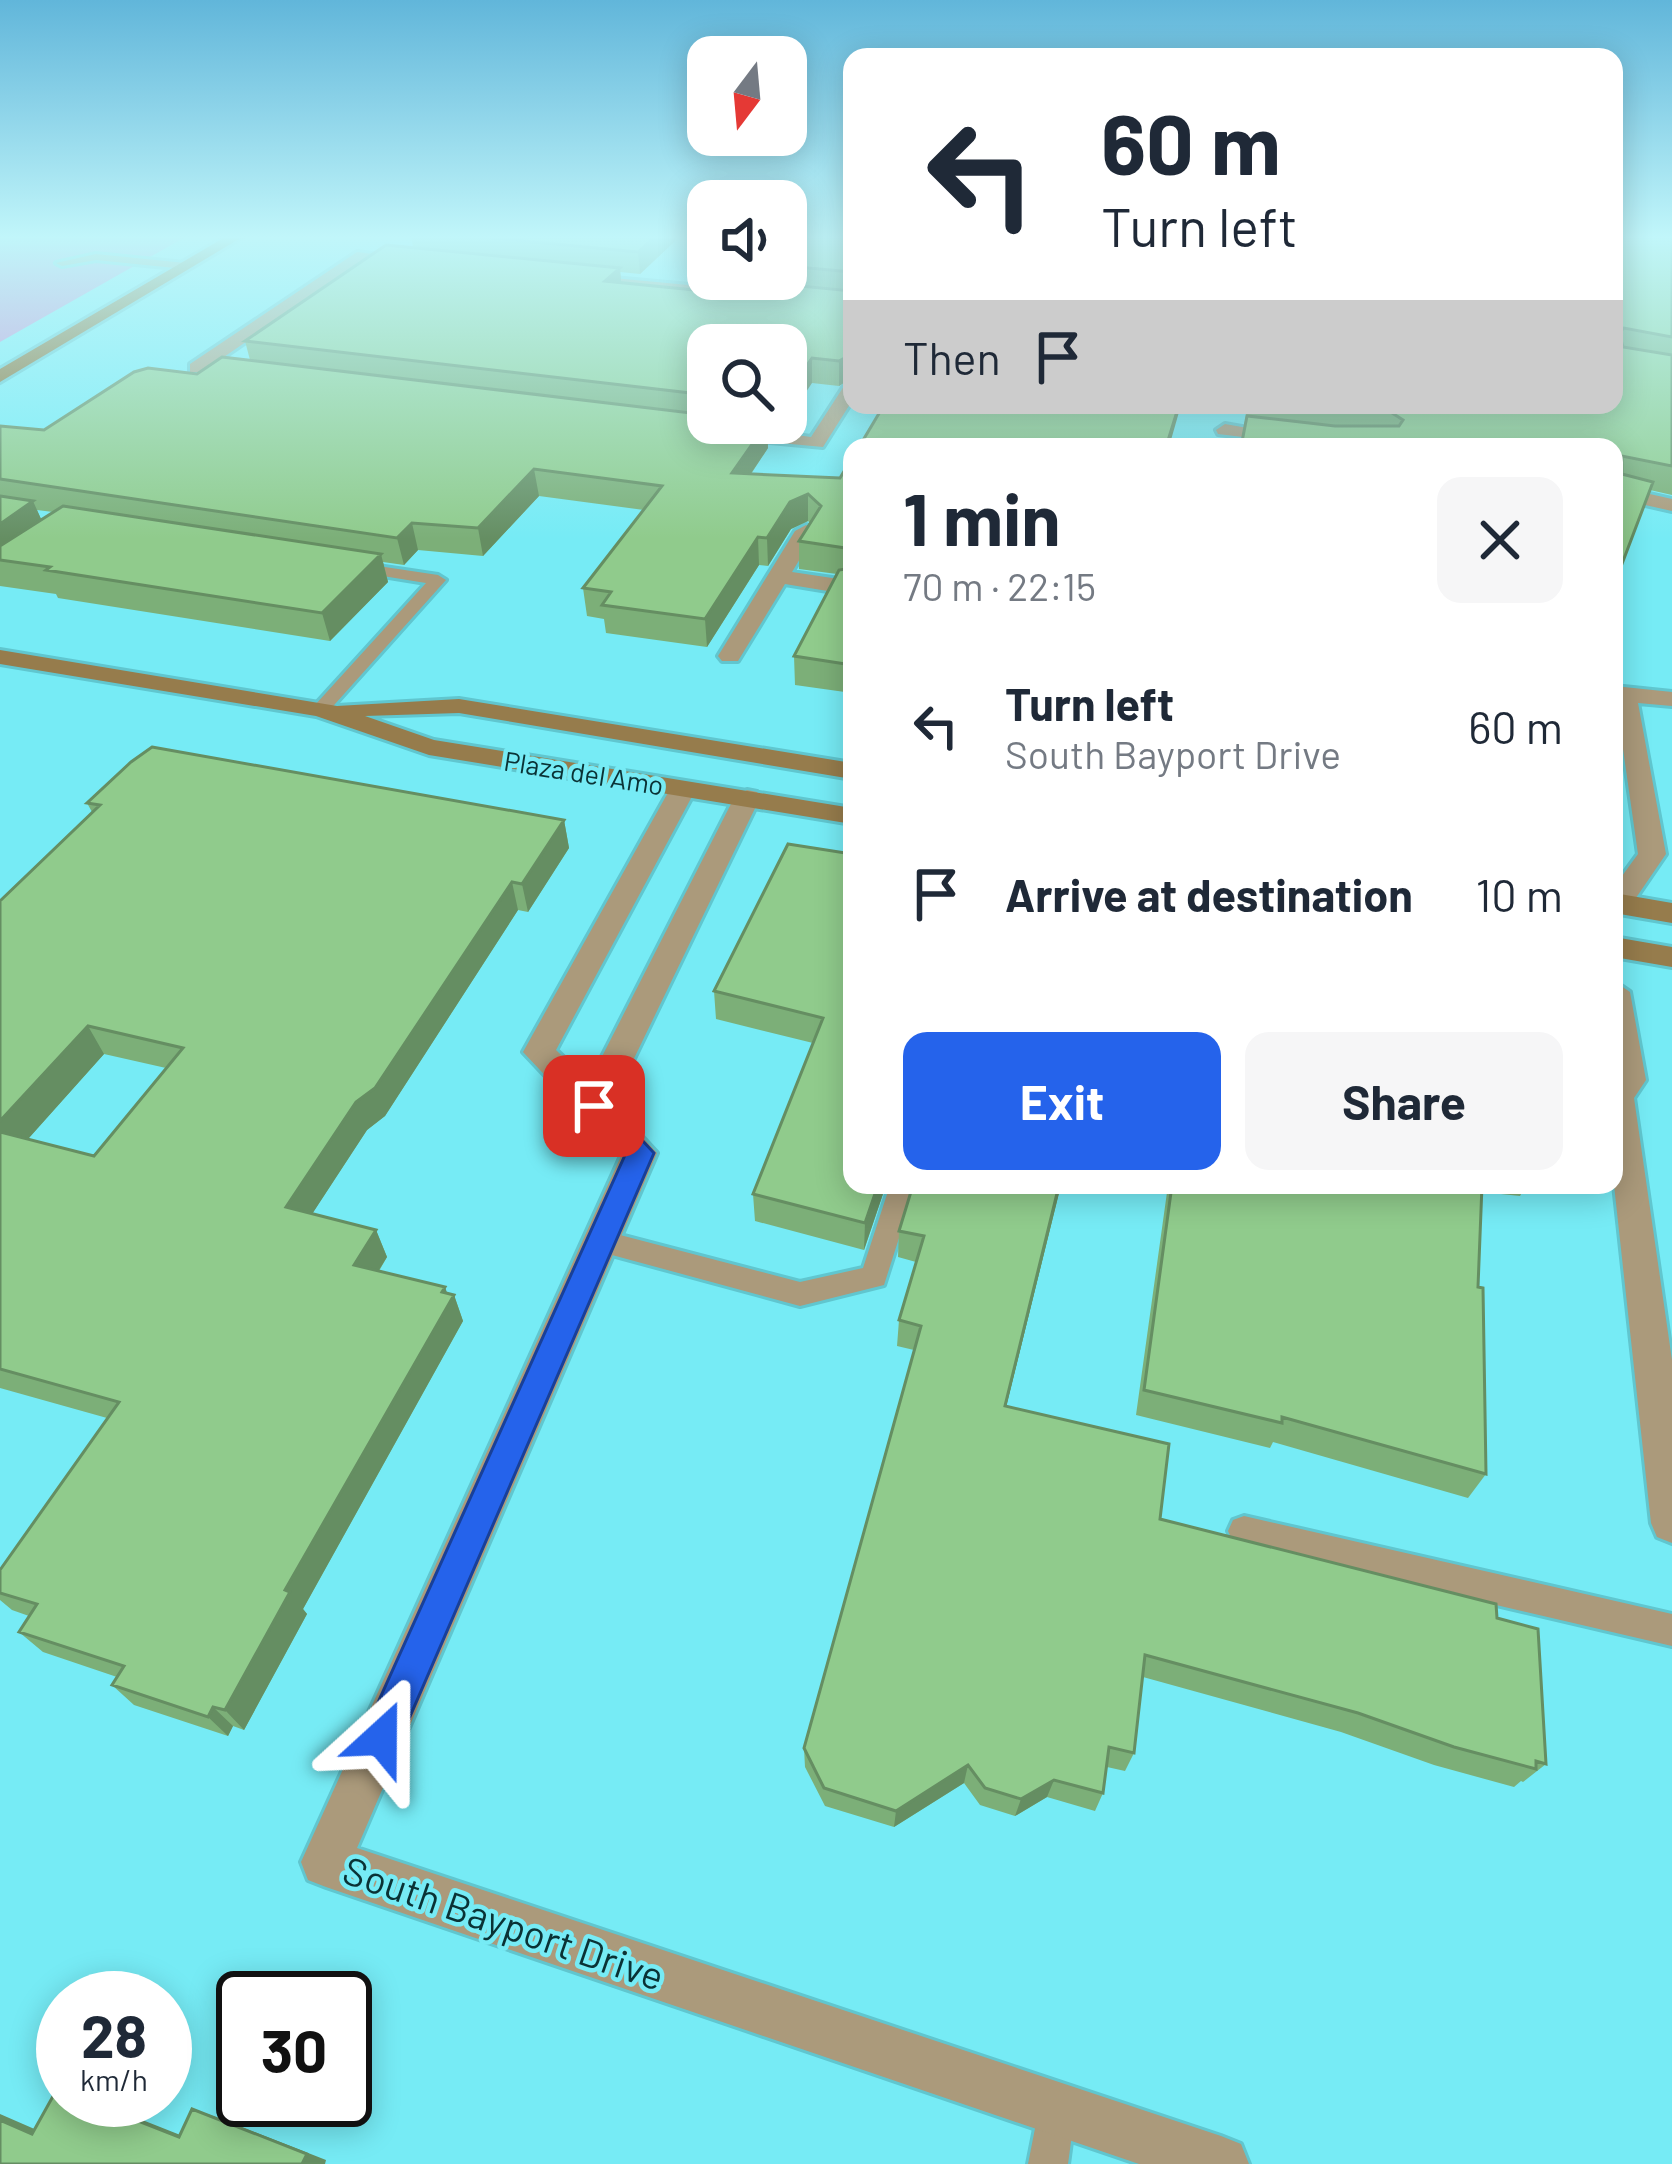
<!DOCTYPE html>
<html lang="en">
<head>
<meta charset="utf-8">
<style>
  body { margin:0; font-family:Barlow,sans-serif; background:#f6f6f7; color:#1f2937; height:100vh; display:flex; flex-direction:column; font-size:45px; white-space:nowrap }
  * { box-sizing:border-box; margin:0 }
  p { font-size:39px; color:#747a83 }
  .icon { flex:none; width:66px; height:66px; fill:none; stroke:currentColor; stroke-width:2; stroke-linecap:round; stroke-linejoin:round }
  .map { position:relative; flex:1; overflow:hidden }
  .panel { position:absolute; left:843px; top:438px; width:780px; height:756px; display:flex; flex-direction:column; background:#fff; border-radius:24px; box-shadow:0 6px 30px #0003 }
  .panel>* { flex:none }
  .hud { position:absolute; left:843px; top:48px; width:780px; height:366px; border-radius:24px; box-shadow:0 6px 30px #0003; background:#fff; color:#1f2937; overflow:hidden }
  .needle { width:78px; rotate:196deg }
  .tools { position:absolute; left:687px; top:36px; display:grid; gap:24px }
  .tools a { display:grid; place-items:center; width:120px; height:120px; border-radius:24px; background:#fff; box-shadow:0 6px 30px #0003; font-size:60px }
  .speed { position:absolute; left:36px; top:1971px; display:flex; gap:24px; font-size:60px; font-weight:700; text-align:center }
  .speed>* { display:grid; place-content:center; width:156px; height:156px; border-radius:50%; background:#fff; box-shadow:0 6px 30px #0003; line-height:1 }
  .speed small { font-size:30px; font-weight:400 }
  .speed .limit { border:6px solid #111; border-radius:18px; background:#fff; color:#111 }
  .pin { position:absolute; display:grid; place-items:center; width:102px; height:102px; color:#fff; margin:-51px; border-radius:24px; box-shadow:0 6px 18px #0006 }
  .me { position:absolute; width:132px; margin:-66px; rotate:24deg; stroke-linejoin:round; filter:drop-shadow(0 0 9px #0008) }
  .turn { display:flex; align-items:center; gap:42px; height:252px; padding:0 60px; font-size:54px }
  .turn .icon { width:156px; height:156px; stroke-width:2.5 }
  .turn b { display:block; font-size:84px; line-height:102px }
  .then { display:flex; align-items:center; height:114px; padding:0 60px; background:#0003; gap:24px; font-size:45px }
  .round { display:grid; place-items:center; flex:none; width:126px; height:126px; border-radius:24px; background:#f6f6f7 }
  .overview { display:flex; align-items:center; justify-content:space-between; height:204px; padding:0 60px }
  h1 { font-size:72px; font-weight:700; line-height:90px }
  .button { display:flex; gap:24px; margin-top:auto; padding:24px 60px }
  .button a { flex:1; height:138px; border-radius:24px; background:#2563eb; color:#fff; font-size:48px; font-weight:700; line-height:138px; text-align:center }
  .button a+a { background:#f6f6f7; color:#1f2937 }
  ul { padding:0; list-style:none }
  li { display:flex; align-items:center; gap:36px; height:168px; padding:0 60px }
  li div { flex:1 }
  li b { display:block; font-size:45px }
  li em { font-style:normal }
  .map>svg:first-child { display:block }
</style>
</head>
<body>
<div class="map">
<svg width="1672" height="2164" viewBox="0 0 1672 2164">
  <rect width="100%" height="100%" fill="#76ebf5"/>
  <path fill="#ca89d2" d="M0 236H187L0 342Z"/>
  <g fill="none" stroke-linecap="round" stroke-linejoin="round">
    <defs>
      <path id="service" d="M96 254 185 263 191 266 185 269 96 260 62 266 56 263Z
        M358 563 438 575 446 580 327 713H315V705L426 583 352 571V565Z
        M890 1185H916L884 1285 800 1306 601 1252 592 1249 588 1241 592 1233 601 1230 800 1282 863 1268Z
        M1244 1516 1672 1614V1646L1244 1546 1233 1542 1228 1531 1233 1520Z
        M1055 2092 1069 2098 1075 2112 1068 2164H1028L1041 2098Z"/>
      <path id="minor" d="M357 252 419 260 411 265 365 260 202 372H190V364Z
        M570 274 852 300V310L576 282Z
        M852 382V401L823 447 728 438 718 432 728 426 811 437 846 383Z
        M1225 424 1294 436 1284 442 1218 434 1216 430Z
        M1614 486 1672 499V511L1614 498Z
        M806 525 817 531 792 572 852 581V595L785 584 738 661H722L718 656 795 531Z
        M1614 686 1672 692V706L1638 703 1666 854 1627 911 1617 914 1614 887 1638 854Z
        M683 781 696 789 556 1050 589 1082 734 798 747 790 757 792 760 798 612 1104 657 1153 357 1848 1221 2136 1241 2144 1249 2164H1139L326 1887 308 1880 301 1862 621 1156 523 1052 670 789Z
        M1614 981 1630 992 1646 1080 1634 1098 1672 1360V1543L1657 1537 1651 1523 1614 1185Z"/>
      <path id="secondary" d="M0 650 337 706 459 699 852 763V779L459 713 365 716 434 740 852 808V824L429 755 316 716 0 664Z
        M1614 893 1672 903V923L1614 913Z
        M1614 937 1672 947V967L1614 957Z"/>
      <path id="primary" d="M227 236H244L0 382V369Z"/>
    </defs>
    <use href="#service" stroke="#60c6cf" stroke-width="6"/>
    <use href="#minor" stroke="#60c6cf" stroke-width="6"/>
    <use href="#secondary" stroke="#60c6cf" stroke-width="6"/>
    <use href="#primary" stroke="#60c6cf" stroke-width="6"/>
    <use href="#service" fill="#ab9a7b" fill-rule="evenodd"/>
    <use href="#minor" fill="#ab9a7b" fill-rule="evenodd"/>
    <use href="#secondary" fill="#967c4c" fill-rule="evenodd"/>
    <use href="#primary" fill="#866725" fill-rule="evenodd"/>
  </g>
  <path fill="#7caf78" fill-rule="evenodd" d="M411 236H674L675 241 640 274 620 272 621 282 724 293 764 282V279H786V240L852 236V379L851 378 839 386 812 383 786 345H708V423H785L781 429 768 427V448L751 474 840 478 852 458V693L795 685 794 656 837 574 799 569V541L810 523 808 521 791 529 768 566 759 565 707 647 606 633 604 619 587 616 583 588 644 510 539 496 483 556 418 550 404 565 383 562 388 582 330 641 58 598 56 594 0 586V426L44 430 197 374 250 360 245 341 413 247ZM37 510 53 512 41 519Z
    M1614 236H1672V495L1650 490 1614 585V447H1240L1248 405H1614Z
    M87 803 564 820 569 848 528 912 518 910 385 1116 367 1130 312 1214 376 1230 387 1257 379 1271 454 1295 463 1321 303 1609 307 1614 244 1730 233 1726 228 1736 134 1705 112 1685 117 1677 43 1652 19 1632 29 1616 12 1610 0 1600V1570L107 1418 0 1388V901L92 812ZM104 1054 166 1068 94 1156 28 1139Z
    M852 854V1185H886L864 1250 755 1221 753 1194 813 1043 716 1019 714 991Z
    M1061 1185 1006 1407 1160 1519 1497 1618 1546 1764 1523 1782 1521 1781 1514 1787 1434 1765 1341 1732 1143 1677 1134 1753 1125 1771 1107 1767 1103 1793 1095 1811 1047 1797 1015 1816 980 1805 964 1783 894 1827 825 1806 805 1767 804 1748 914 1350 897 1346 899 1320 916 1262 898 1257 899 1231Z
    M1168 1185H1526L1520 1196 1482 1192 1478 1287 1486 1474 1468 1498 1273 1442 1270 1448 1136 1415Z"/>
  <path fill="#658e62" d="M656 236H674L675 241 640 274 638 252Z
    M620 268 622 291 605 281Z
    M851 353V378L839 386V361Z
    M812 358V383L786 422V395Z
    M1179 405H1181L1169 447H1166Z
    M767 423 768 448 733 500 732 473Z
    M534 469 539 496 483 556 478 528Z
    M808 494V521L791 529 768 566 767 538 790 502Z
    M33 501 45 528 0 560V524Z
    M412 523 418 550 404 565 397 538Z
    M758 537 759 565 707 647 705 619Z
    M381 554 388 582 330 641 322 613Z
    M564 820 569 848 528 912 522 884Z
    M512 882 518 910 385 1116 367 1130 299 1234 286 1207 356 1102Z
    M88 1026 104 1054 11 1158 0 1142V1121Z
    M878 1185H886L864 1250 865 1223Z
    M1059 1185H1061L1000 1431 1005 1406Z
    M376 1230 387 1257 366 1291 354 1265Z
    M445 1287 450 1301 454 1295 463 1321 303 1609 307 1614 244 1730 225 1710 285 1590Z
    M213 1707 233 1726 228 1736 208 1717Z
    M968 1765 964 1783 894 1827 896 1811Z
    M1054 1780 1047 1797 1015 1816 1021 1799Z
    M85 2100H92L203 2144 179 2137Z
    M192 2109 216 2117 326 2160 325 2164H302Z
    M0 2114 62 2141 32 2134 0 2120Z"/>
  <path fill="#90cb8c" stroke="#658e62" stroke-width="3" d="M472 236H656L638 252Z
    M790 236H852V272L786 266V240Z
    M1614 236H1672V337L1624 328 1619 333 1623 347 1672 355V466L1622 456V474L1653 482 1614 585V447H1241L1247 416 1335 426H1399L1403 420 1389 411 1333 405H1614Z
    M386 245 620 268 605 281 724 293 739 290 748 281 852 291V354L839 361 812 358 786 395V345H708V395L245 341Z
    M222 357 708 415V423H767L732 473 840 478 852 458V549L799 541 821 506 808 494 790 502 767 538 758 537 705 619 602 605 611 592 583 588 662 486 534 469 478 528 412 523 397 538 0 479V426L44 430 134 372 148 368 197 374Z
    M884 405H1179L1166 447H859Z
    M0 496 33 501 0 524Z
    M63 506 381 554 322 613 46 570 50 567 0 560V546Z
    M852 568V665L794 656 839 570Z
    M152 747 564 820 522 884 512 882 375 1088 356 1102 286 1207 376 1230 354 1265 445 1287 442 1292 454 1295 285 1590 290 1592 225 1710 213 1707 208 1717 112 1685 124 1666 19 1632 37 1604 0 1593V1570L119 1402 0 1369V1132L94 1156 183 1048 88 1026 0 1121V901L100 805 87 803 131 762Z
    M788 844 852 854V1185H878L865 1223 753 1194 823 1018 714 991Z
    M913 1185H1059L1005 1406 1169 1444 1160 1519 1496 1604 1497 1618 1538 1629 1546 1764 1536 1761V1769L1454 1747 1358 1713 1145 1655 1134 1753 1109 1747 1103 1793 1054 1780 1021 1799 985 1788 968 1765 896 1811 824 1788 804 1748 921 1326 899 1320 924 1236 899 1231Z
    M1172 1185H1482L1478 1287 1483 1288 1486 1474 1282 1417V1423L1144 1390Z
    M57 2089 63 2091V2100H85L179 2137 192 2109 307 2154 302 2164H0V2120L32 2134Z"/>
  <linearGradient id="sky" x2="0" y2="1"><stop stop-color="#61b6da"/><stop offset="0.44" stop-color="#c1f6fa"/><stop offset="1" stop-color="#c1f6fa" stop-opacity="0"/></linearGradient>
  <rect width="1672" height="539" fill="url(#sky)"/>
  <path fill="#2563eb" stroke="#184099" stroke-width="3" d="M594 1096 604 1099 654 1153 395 1751 381 1757 368 1751 362 1738 625 1155 580 1106Z"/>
  <g text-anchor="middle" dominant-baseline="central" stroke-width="9" stroke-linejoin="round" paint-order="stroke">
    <g font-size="27" fill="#0a3235" stroke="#76ebf5">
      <text transform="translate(584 772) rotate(9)">Plaza del Amo</text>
    </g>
    <g font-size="39" fill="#0a3235" stroke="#76ebf5">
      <text transform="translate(504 1922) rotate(19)">South Bayport Drive</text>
    </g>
  </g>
</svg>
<div class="tools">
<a><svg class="needle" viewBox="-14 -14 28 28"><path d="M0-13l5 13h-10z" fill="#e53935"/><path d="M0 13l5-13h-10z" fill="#747a83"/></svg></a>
<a><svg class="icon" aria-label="sound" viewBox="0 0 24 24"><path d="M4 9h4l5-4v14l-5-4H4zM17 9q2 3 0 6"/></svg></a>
<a><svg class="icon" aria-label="search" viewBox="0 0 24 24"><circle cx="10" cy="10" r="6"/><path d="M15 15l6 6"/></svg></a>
</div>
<div class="speed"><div>28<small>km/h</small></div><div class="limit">30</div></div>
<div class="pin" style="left:594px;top:1106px;background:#d93025"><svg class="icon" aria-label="arrive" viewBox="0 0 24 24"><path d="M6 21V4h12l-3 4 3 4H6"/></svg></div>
<svg class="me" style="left:381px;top:1738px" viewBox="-20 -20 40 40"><path d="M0-17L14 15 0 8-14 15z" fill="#2563eb" stroke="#fff" stroke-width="4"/></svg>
<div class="hud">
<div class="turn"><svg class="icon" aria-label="left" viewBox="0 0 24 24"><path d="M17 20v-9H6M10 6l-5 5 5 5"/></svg><div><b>60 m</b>Turn left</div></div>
<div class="then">Then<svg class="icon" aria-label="arrive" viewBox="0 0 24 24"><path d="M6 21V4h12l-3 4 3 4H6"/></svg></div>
</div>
<section class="panel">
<div class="overview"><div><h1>1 min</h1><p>70 m · 22:15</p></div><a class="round"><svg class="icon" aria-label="close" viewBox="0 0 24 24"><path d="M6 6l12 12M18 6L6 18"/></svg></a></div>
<ul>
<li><svg class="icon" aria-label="left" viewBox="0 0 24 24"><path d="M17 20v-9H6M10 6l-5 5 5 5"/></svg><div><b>Turn left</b><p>South Bayport Drive</p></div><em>60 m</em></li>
<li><svg class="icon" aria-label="arrive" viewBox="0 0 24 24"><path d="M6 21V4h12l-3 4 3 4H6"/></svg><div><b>Arrive at destination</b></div><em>10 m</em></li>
</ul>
<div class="button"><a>Exit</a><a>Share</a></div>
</section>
</div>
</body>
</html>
